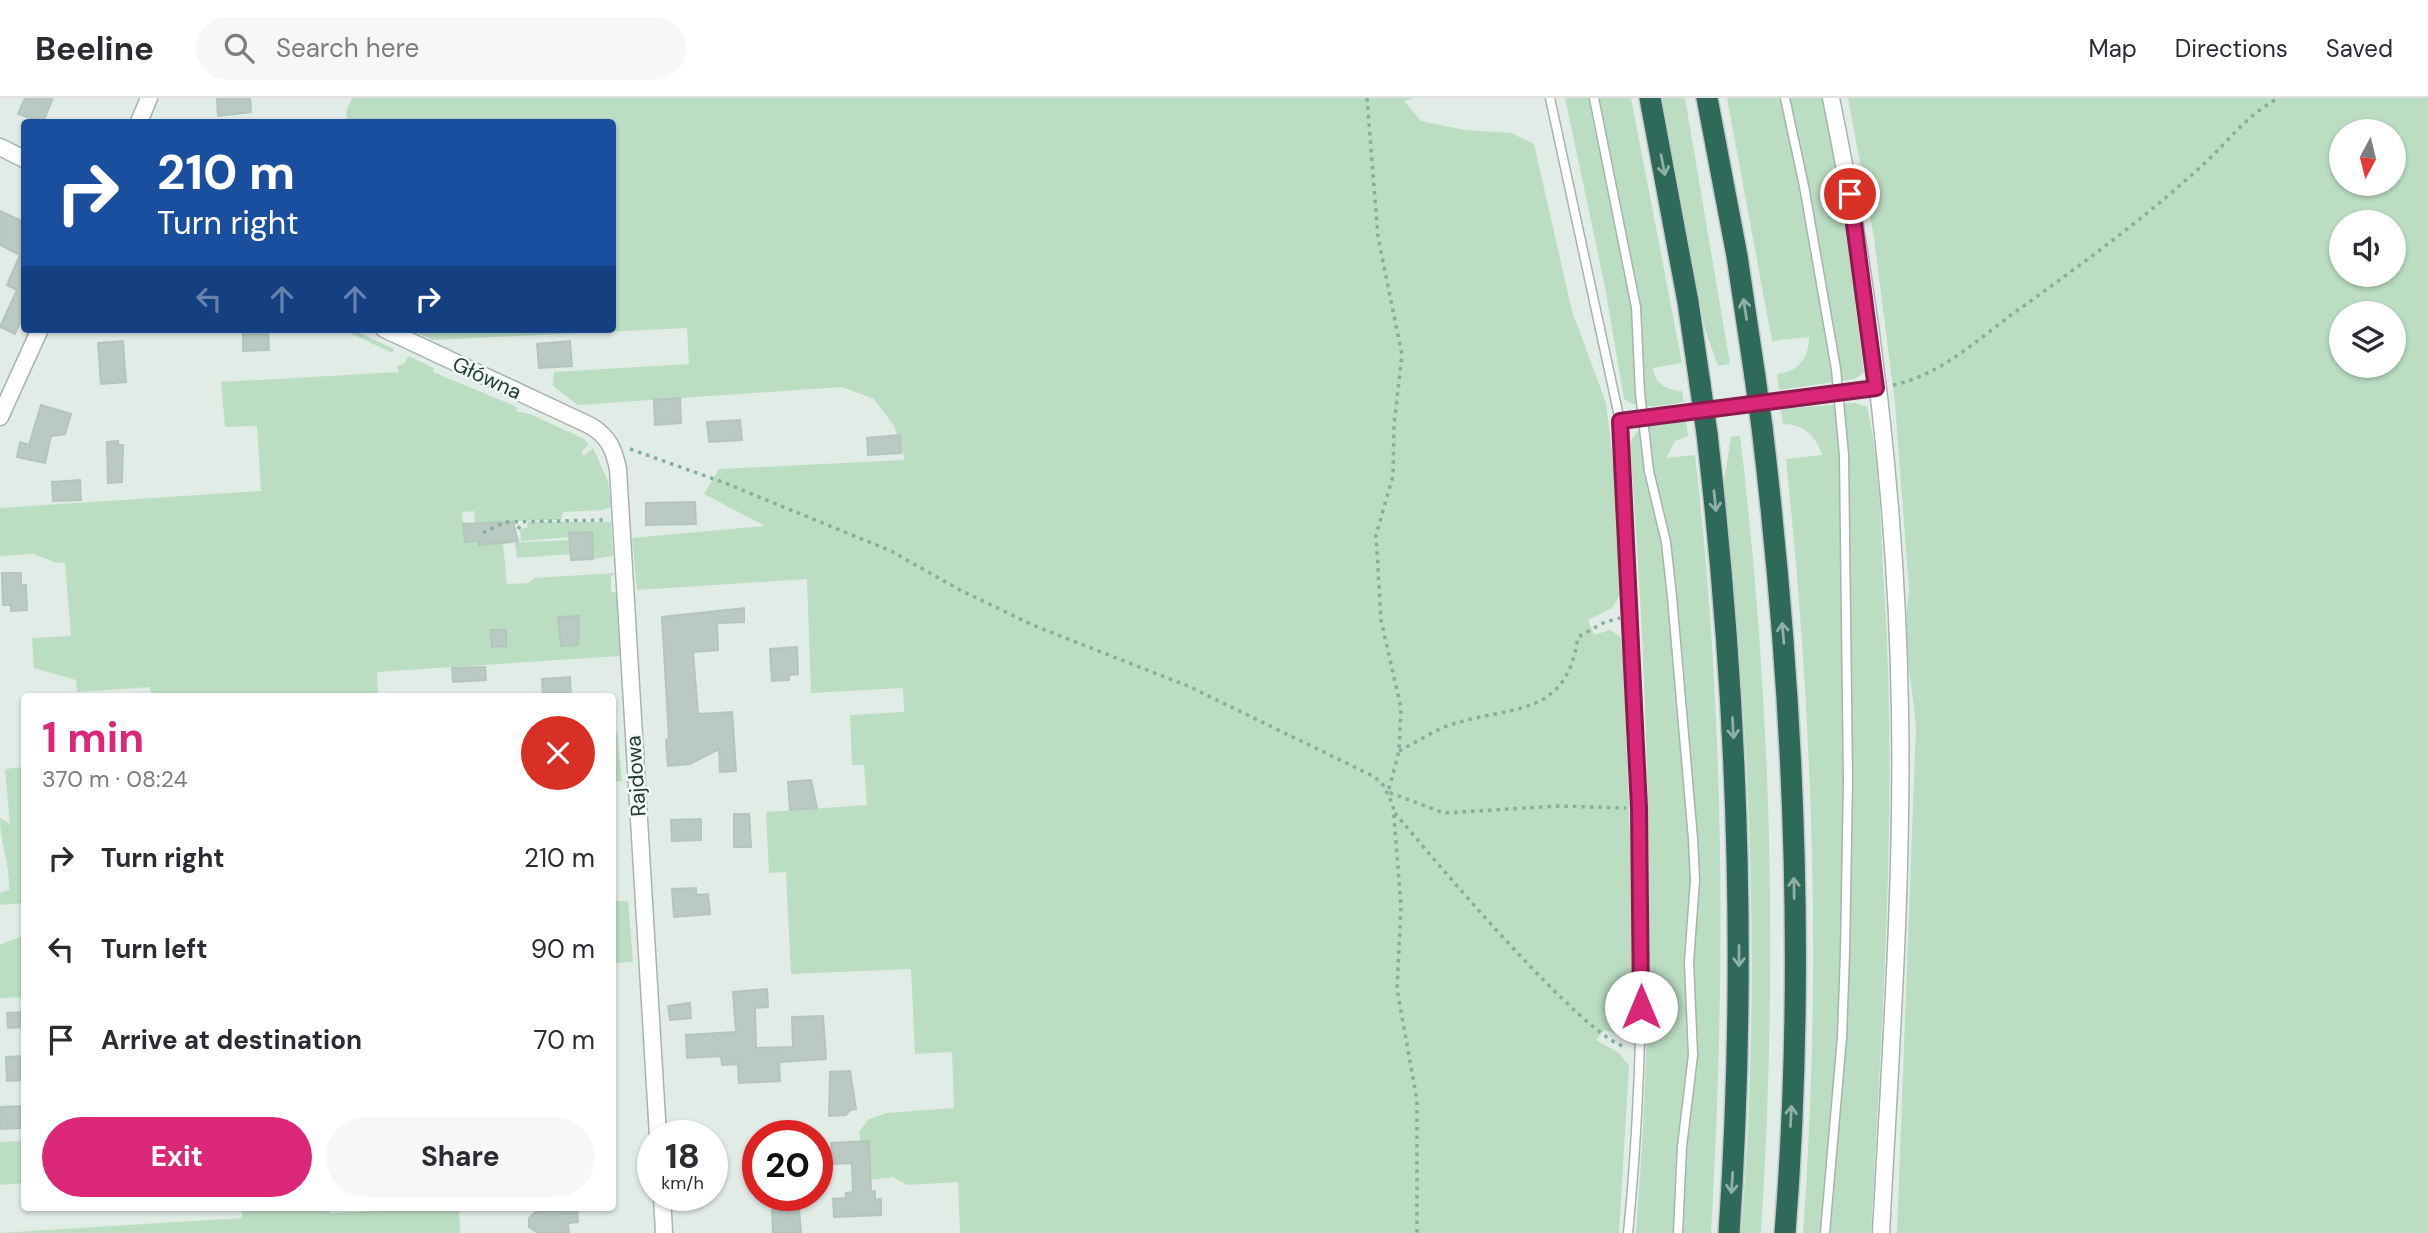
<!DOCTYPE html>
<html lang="en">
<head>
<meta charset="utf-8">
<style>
  body { margin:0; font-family:"DM Sans",sans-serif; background:#f7f7f7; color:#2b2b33; height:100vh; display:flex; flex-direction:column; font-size:26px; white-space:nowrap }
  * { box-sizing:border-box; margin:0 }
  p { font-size:23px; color:#7c7c81 }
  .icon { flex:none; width:38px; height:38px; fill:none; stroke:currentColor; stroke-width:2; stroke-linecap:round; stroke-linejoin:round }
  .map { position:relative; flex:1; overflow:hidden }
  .panel { position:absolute; left:21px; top:595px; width:595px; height:518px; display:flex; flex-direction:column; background:#fff; border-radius:7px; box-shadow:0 2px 5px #0004 }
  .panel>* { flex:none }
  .guide { position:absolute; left:21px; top:21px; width:595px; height:214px; border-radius:7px; box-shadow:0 2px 5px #0004; background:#1a4fa0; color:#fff; overflow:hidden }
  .needle { width:46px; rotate:187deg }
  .buttons { position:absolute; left:2329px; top:21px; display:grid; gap:14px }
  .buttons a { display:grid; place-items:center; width:77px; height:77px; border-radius:50%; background:#fff; box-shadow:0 2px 5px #0004; font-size:35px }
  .speed { position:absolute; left:637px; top:1022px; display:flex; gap:14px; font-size:35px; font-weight:700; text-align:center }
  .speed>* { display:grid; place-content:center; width:91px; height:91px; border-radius:50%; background:#fff; box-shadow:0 2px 5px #0004; line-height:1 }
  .speed small { font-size:18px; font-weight:400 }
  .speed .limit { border:10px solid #d22; background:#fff; color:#111 }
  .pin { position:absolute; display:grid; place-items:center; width:60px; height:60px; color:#fff; margin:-30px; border:4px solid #fff; border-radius:50%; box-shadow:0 2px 7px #0007 }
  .me { position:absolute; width:77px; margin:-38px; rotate:0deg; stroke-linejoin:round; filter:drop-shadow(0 0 5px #0008) }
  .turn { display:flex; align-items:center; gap:24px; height:147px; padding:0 21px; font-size:32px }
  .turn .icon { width:91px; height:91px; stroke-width:2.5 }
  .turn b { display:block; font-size:49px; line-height:60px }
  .lanes { display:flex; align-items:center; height:66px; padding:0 21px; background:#0003; justify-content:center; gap:35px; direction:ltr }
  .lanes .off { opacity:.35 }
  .round { display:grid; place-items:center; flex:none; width:74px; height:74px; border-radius:37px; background:#f7f7f7 }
  .head { display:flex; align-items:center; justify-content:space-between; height:119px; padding:0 21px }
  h1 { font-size:42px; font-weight:700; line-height:52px; color:#db2777 }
  .cta { display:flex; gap:14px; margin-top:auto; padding:14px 21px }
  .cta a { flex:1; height:80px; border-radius:42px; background:#db2777; color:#fff; font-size:28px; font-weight:700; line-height:80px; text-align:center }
  .cta a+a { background:#f7f7f7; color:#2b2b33 }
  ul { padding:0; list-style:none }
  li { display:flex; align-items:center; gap:21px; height:91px; padding:0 21px }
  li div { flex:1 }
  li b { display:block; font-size:26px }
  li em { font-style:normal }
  header { display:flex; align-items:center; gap:42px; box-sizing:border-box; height:98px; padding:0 35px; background:#fff; border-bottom:2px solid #e1e1e2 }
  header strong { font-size:33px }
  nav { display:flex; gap:38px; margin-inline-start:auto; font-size:24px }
  .search { width:490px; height:63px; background:#f7f7f7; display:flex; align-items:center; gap:18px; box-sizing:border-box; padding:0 24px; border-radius:38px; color:#7c7c81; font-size:26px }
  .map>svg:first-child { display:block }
</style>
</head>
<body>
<header>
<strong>Beeline</strong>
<div class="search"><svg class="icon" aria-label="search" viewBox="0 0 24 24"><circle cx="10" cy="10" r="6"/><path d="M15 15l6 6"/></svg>Search here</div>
<nav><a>Map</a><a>Directions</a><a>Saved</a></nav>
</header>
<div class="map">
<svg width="2428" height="1135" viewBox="0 0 2428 1135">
  <rect width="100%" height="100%" fill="#e2ece7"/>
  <path fill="#bbddc2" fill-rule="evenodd" d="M352 0H1415L1404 3 1421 23 1465 32 1511 35 1534 46 1572 213 1606 305 1615 379 1620 497 1612 510 1588 522 1594 537 1610 532 1621 539 1624 576 1633 817 1631 927 1620 937 1604 932 1596 942 1619 955 1629 968 1619 1135H960L958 1084 907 1087 893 1079 869 1082 859 1034 869 1021 887 1015 954 1010 952 954 915 956 911 871 791 876 786 774 769 775 766 714 867 707 864 667H852L850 617 904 614 903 590 811 595 807 481 637 492 632 440 765 428 704 396 719 371 905 362 894 328 874 301 842 289 578 307 553 288 554 274 689 266 687 230 433 242 410 231H612V24H347L346 14Z
    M1565 0H1631L1682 265 1653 270C1655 287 1667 292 1682 293L1684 304C1664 307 1640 314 1624 301L1605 189Z
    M1662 0H1685L1730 266 1718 268 1705 231Z
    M1727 0H1822L1843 108 1864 274 1855 281 1779 292 1777 276C1798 274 1809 260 1809 239L1772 243Z
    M1848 0H2428V1135H1897L1916 627C1911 581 1902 538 1909 492L1895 306 1874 140ZM2342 33H2394V86H2342ZM2342 124H2394V177H2342ZM2342 215H2394V268H2342Z
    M342 231H352L394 251 392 255Z
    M408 258 434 270 433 274 517 309 516 313 530 316 584 341 589 347 581 354 584 358 593 350 608 383 611 409 604 412 563 414 561 422 503 423 478 436 479 446 570 442 571 456 517 460 515 445 503 446 507 486 529 485 534 480 616 475 611 478V494H617L620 558 377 574 378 598H151L150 589 77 594 76 582 34 570 32 540 71 538 65 465 54 464 33 456 0 458V410L261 393 257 328 225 329 221 284 399 274 397 268 404 266ZM474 413 477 442 465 444 462 414Z
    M1855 305 1867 309C1881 367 1880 429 1884 488 1898 704 1882 919 1871 1135H1803C1822 877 1813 618 1786 361L1822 357C1817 338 1803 326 1783 326L1781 311Z
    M1686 323 1688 338 1675 343 1666 360 1695 357C1725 615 1726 875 1711 1135H1636C1657 873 1650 610 1630 348L1631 342 1640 330Z
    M1740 338C1772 603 1778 868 1761 1135H1741C1762 885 1750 631 1724 383L1731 339Z
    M528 424H611L613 458 593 461 592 434 570 435V439L521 443 520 431 527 430Z
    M613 634H617L622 683 613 684Z
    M24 669V805L0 807V795L9 792C10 765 0 745 0 720L10 726 5 671Z
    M613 803H628L633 864 613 865Z
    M24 837V899L0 900V847Z
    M24 1043V1085L0 1087V1044Z
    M242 1110H329L330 1115 459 1110 460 1135H0L242 1120Z"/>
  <path fill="#bacac2" stroke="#b4c5bd" stroke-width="2" d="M25 0H53L43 24 18 16Z
    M217 0H250L251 14 218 18Z
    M0 113 24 124V215L15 236 0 229 17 192 7 187 20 157 0 147Z
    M243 231H268L269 252 243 253Z
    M123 243 126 284 101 286 98 245Z
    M570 243 572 268 539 270 537 246Z
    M680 300 681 325 655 327 654 302Z
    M41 307 71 316 65 336 51 338 45 365 17 359 20 344 29 347Z
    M740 322 742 342 709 344 707 324Z
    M900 337 901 355 868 357 867 340Z
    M118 343V347H123L122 384 108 385 107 344Z
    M80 382 81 402 53 403 52 384Z
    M695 404 696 426 646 427V405Z
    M513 424 518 443 479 447V443L465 444 463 426Z
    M592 434 593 461 571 462 569 435Z
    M2 475H21V487H26L27 512 11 513V507H3Z
    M744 510V524L717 525 718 552 693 554 698 616 732 614 736 673 720 674 719 651 690 666 668 668 666 642 669 641 662 519Z
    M579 518 578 547 561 548 558 519Z
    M491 532H506V548L492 549Z
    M797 549 798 576 789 577V582L772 583 770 551Z
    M485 569 486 582 453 584 452 570Z
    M570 579 571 598H543L542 581Z
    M811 682 817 710 790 712 788 684Z
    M734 716H749L751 749H734Z
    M701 721V742L672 743 671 722Z
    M696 790V797L708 796 710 816 674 819 672 791Z
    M767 891 768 909 755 910 756 950 793 949 792 919 823 918 826 961 779 964 780 983 739 985 738 966 722 967 721 958 687 960 686 937 736 934 733 894Z
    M690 905 691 920 670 922 668 908Z
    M24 914V929L8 930 7 915Z
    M24 958V982L7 983 6 959Z
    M850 973 856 1011 850 1012 846 1017 829 1018 830 974Z
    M19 1008 23 1011 24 1024H20V1030L0 1031V1009Z
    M869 1043 871 1094 875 1093V1102L881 1101V1117L834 1119 833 1101 846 1100V1095L853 1094 852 1065 832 1066 831 1045Z
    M559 1110H577L578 1124 568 1125 569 1135H538L529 1129V1120L537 1113 559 1112Z
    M799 1110 801 1135H773L772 1112Z"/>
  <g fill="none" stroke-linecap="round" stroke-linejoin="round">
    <defs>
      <path id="lane" d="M1550 0 1620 323 1625 382C1638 632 1653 885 1628 1135
        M1594 0 1636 209 1640 295 1649 373 1666 444 1672 499 1693 741 1695 782 1689 864 1693 957 1682 1049 1678 1135
        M1785 0 1804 88 1836 271 1844 357 1848 682 1845 855 1842 939 1825 1135
        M1620 323 1876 290"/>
      <path id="street" d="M1831 0C1872 199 1897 411 1900 614 1903 787 1890 962 1881 1135
        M139 24 149 0
        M0 49 24 61
        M384 231 591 328C609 339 614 352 618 371L658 1038
        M0 319 40 231
        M662 1097 664 1135"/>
      <path id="highway" d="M1650 0 1688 204 1700 286
        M1707 0 1737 158 1755 279
        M1762 329C1794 596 1806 867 1785 1135
        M1707 336C1738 601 1747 868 1729 1135"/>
    </defs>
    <use href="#lane" stroke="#a5b4ae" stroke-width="11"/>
    <use href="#street" stroke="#a5b4ae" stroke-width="19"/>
    <use href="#highway" stroke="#c1c9c6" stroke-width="24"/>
    <path stroke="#82af9e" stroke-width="3.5" stroke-dasharray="3.5 5" stroke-linecap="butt" d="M1367 0 1378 139 1402 257 1394 327 1393 378 1376 437 1381 522 1401 610 1399 653 1388 694 1444 715 1560 708 1626 710
      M1893 287C1938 278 1975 244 2011 217 2078 169 2147 119 2207 63 2231 40 2249 15 2279 0
      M630 351 725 385 891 453 960 492 1035 528 1188 588 1373 678 1382 685 1393 707 1401 808 1397 891 1417 1002V1135
      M518 431 523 424
      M483 435 505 424 605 422
      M1399 653C1415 645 1431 634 1447 628 1509 606 1566 623 1578 539L1605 524 1620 520
      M1395 715C1428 755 1588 945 1627 949"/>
    <use href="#lane" stroke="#fff" stroke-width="8"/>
    <use href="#street" stroke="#fff" stroke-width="16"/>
    <use href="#highway" stroke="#2e6959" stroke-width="21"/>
    <defs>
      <path id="highway-bridge" d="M1755 279 1762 329
        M1700 286 1707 336"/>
    </defs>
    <use href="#highway-bridge" stroke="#c1c9c6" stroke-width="24" stroke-linecap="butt"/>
    <use href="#highway-bridge" stroke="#2e6959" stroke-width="21"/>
  </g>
  <defs><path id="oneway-shaft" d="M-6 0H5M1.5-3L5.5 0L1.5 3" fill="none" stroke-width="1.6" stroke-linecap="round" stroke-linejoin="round" transform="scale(1.75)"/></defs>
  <g stroke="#90b0a7">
    <use href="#oneway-shaft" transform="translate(1663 67) rotate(79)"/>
    <use href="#oneway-shaft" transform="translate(1745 211) rotate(-99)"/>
    <use href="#oneway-shaft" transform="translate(1715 403) rotate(84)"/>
    <use href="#oneway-shaft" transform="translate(1783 535) rotate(-95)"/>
    <use href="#oneway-shaft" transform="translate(1733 630) rotate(87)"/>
    <use href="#oneway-shaft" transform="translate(1794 790) rotate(-91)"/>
    <use href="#oneway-shaft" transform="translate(1739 858) rotate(90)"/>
    <use href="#oneway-shaft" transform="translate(1791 1018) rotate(-87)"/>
    <use href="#oneway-shaft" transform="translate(1732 1085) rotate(94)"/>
  </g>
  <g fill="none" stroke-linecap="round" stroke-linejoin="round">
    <defs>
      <path id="route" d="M1641 909 1639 710 1620 323 1876 290 1850 96"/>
    </defs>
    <use href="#route" stroke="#8e194d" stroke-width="18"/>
    <use href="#route" stroke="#db2777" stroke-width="12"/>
  </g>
  <g text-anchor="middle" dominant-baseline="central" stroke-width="5" stroke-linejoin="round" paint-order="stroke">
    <g font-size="21" fill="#223d34" stroke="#f2f8f5">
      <text transform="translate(487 280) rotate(25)">Główna</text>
      <text transform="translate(636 678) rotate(-94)">Rajdowa</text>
    </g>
  </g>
</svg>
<div class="buttons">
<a><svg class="needle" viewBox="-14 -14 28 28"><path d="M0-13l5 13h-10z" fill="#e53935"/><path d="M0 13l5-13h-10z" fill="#7c7c81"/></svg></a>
<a><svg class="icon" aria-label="sound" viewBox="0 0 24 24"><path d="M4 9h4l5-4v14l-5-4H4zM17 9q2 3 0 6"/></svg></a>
<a><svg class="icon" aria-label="layers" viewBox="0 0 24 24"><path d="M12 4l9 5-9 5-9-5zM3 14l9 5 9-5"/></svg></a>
</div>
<div class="speed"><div>18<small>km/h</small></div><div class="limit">20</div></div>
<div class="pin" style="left:1850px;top:96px;background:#d93025"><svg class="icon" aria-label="arrive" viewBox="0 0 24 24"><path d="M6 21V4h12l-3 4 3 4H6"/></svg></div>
<svg class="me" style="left:1641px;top:909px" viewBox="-20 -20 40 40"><circle r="19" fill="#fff"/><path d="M0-13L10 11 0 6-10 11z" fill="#db2777"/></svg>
<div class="guide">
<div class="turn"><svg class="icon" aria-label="right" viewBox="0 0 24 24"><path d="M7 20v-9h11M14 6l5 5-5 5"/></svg><div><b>210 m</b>Turn right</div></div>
<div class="lanes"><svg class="icon off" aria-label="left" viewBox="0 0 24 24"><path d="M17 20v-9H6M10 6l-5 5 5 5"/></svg><svg class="icon off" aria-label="ahead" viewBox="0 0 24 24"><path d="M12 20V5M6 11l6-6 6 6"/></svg><svg class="icon off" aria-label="ahead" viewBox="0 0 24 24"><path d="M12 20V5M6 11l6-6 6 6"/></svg><svg class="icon" aria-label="right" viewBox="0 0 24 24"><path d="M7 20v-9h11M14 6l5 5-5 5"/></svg></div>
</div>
<section class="panel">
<div class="head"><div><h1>1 min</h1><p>370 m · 08:24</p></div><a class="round" style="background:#d93025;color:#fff"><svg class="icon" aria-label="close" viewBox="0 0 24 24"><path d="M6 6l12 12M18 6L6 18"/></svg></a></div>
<ul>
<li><svg class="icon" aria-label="right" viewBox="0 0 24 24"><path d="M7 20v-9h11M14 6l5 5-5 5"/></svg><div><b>Turn right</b></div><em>210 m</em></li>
<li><svg class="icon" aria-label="left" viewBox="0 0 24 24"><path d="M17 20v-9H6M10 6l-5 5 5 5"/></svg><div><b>Turn left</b></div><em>90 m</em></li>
<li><svg class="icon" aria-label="arrive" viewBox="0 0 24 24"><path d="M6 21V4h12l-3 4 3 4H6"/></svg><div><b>Arrive at destination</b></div><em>70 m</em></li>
</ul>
<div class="cta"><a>Exit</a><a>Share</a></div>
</section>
</div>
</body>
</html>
